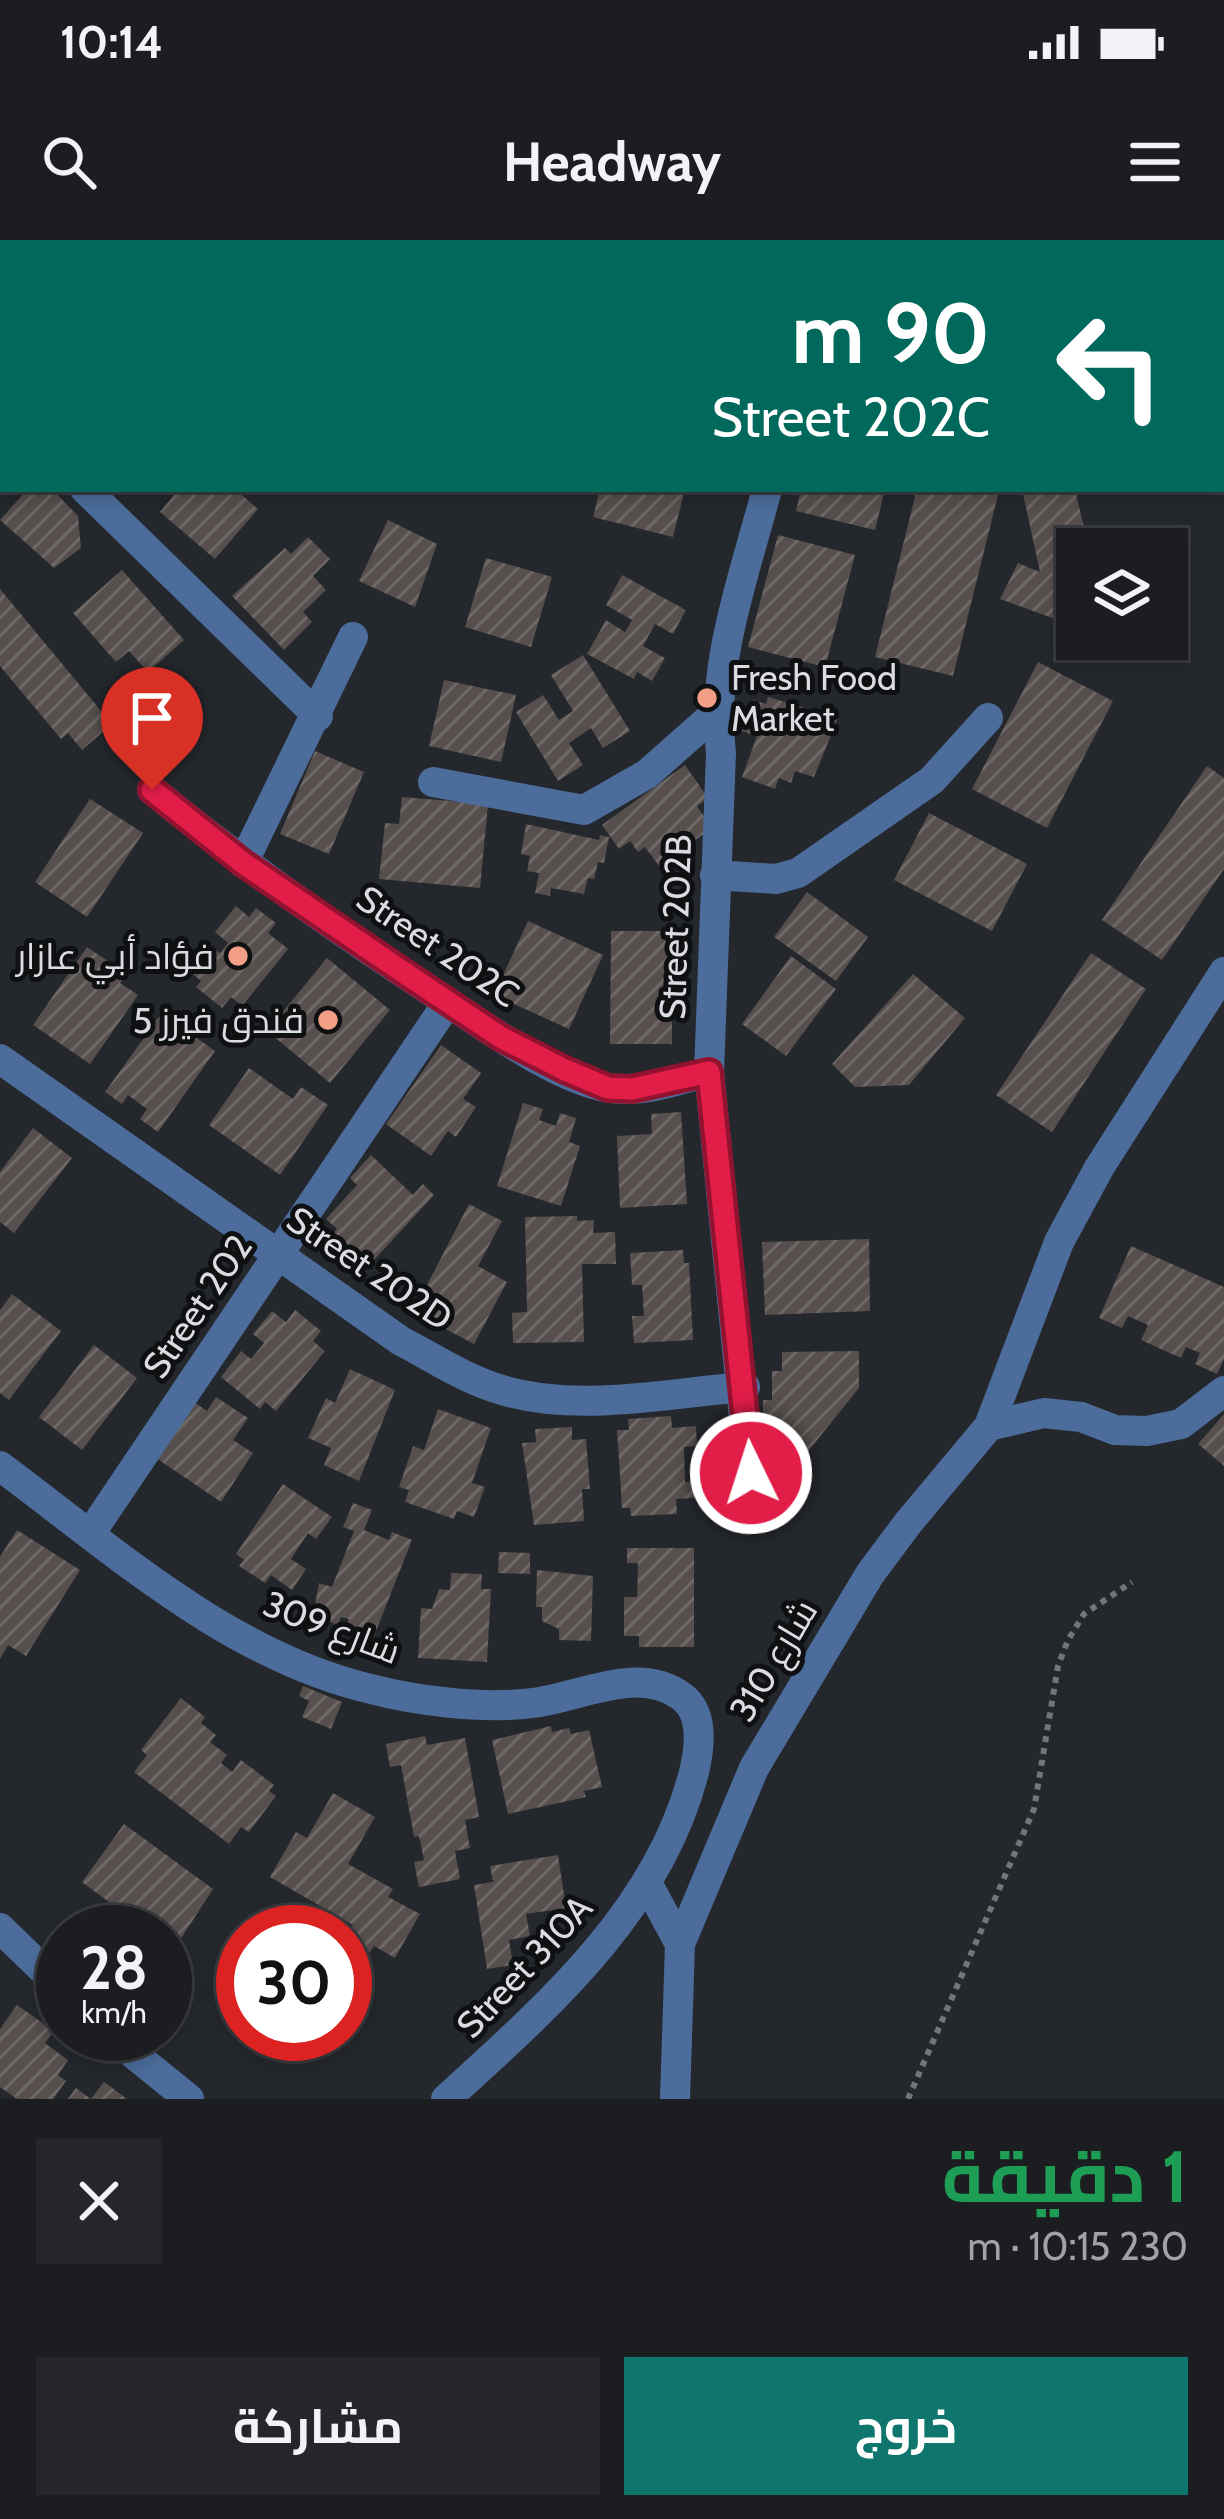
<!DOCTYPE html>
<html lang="ar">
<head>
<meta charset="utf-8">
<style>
  body { margin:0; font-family:Cabin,Cairo,sans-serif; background:#24262a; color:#f1f3f6; direction:rtl; height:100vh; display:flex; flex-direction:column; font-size:45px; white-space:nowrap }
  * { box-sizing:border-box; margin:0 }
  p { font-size:39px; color:#a0a2a5 }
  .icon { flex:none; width:66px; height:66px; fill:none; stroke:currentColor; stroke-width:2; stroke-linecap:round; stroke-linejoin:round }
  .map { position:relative; height:1859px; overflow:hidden; direction:ltr }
  .side { display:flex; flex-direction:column; background:#1b1d21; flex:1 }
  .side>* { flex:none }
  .hud { position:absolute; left:0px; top:0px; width:1224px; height:252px; box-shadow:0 6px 18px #0003,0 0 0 3px #393b3f; direction:rtl; background:#00695c; color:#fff; overflow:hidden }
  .controls { position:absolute; left:1056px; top:288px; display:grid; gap:24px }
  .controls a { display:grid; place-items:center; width:132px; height:132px; border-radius:0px; background:#1b1d21; box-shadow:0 6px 18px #0003,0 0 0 3px #393b3f; font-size:60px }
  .speed { position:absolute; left:36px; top:1665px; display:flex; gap:24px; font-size:60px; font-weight:700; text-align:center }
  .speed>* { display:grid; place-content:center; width:156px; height:156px; border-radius:50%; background:#1b1d21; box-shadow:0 6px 18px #0003,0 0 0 3px #393b3f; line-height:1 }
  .speed small { font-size:30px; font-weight:400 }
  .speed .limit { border:18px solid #d22; background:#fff; color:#111 }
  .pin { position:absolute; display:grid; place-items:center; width:102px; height:102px; color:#fff; margin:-123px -51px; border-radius:50% 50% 50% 0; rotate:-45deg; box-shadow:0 0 12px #0007 }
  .pin .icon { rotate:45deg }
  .me { position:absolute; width:132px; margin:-66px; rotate:356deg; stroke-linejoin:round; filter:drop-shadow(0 0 9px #0008) }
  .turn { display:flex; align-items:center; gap:42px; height:252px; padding:0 36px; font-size:54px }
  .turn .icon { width:156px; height:156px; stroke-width:2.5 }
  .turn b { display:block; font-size:84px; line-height:102px }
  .round { display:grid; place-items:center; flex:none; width:126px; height:126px; border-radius:0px; background:#24262a }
  .summary { display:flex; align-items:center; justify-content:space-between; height:204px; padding:0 36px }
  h1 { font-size:72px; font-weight:700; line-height:90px; color:#1e9e55 }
  .cta { display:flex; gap:24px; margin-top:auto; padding:24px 36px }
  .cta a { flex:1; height:138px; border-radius:0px; background:#0f766e; color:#fff; font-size:48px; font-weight:700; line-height:138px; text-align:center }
  .cta a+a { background:#24262a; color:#f1f3f6 }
  .status { display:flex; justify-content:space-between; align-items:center; height:84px; padding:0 60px; background:#1b1d21; direction:ltr }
  .status svg { height:33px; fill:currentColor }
  header { display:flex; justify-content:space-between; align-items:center; height:156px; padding:0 36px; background:#1b1d21; font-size:54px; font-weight:700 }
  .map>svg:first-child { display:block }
</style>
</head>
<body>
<div class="status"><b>10:14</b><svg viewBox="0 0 49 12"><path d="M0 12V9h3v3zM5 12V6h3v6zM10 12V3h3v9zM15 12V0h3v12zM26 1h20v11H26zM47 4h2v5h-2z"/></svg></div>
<header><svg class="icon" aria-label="menu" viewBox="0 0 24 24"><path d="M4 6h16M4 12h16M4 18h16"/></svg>Headway<svg class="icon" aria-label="search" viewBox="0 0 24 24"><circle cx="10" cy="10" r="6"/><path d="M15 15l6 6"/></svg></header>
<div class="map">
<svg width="1224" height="1859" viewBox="0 0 1224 1859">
  <defs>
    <pattern id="building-hatch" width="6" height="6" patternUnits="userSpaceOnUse" patternTransform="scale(3)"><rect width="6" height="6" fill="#564f4d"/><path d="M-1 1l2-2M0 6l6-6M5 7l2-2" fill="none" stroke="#6e6866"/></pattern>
  </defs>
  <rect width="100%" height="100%" fill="#24272c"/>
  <path fill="url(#building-hatch)" d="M28 249H52L78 276 81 308 54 328 0 280Z
    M179 249H235L258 269 215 319 160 272Z
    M600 249H685L673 297 593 277Z
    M801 249H885L875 290 796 271Z
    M917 249 999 251 953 436 875 417Z
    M1022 249H1075L1089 309H1077V387L1000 359 1018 323 1040 332Z
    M388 280 437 304 415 367 359 341Z
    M778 295 855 315 825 427 748 407Z
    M308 297 330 319 313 336 326 350 303 372 312 382 284 410 232 356 285 308 291 314Z
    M486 318 552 337 531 407 465 387Z
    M122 330 184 400 148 432 129 411 116 422 73 373Z
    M622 335 686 370 673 394 655 384 643 406 665 418 652 441 637 432 634 439 587 414 606 380 625 392 632 380 606 365Z
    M0 349 112 484 82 510 68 493 61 499 0 426Z
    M583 415 630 491 603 508 591 488 569 503 583 525 558 541 516 472 543 455 559 480 573 471 551 435Z
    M1038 422 1113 461 1047 588 972 549Z
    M444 440 516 455 501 522 429 506Z
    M768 457 838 478 814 537 795 531 791 543 779 538 775 549 742 537 757 496 742 491 753 460 766 464Z
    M315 511 364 532 329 614 280 594Z
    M685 525 708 558 697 566 712 588 659 626 645 607 638 612 630 601 619 609 602 585Z
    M1207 526 1224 538V629L1162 720 1102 680Z
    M402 557 488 564 480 648 379 639 385 583 399 584Z
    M90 559 143 593 87 677 35 642Z
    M929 573 1027 624 992 691 894 640Z
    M526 584 599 600 600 595 609 597 604 623 598 622 594 639 588 638 584 654 551 648 550 656 535 653 539 633 527 631 530 616 521 614Z
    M807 652 868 697 836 741 774 697Z
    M236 666 249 677 256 668 276 683 268 693 288 709 242 766 231 757 222 768 196 747 201 741 193 734 199 726 191 719 205 701 220 713 228 703 215 692Z
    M528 681 603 715 569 789 494 755Z
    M611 691H672V804H610Z
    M87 707 127 734 120 743 138 755 90 824 33 785Z
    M1091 713 1146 749 1052 892 996 855Z
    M791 716 836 749 786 816 742 784Z
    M327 718 390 770 330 843 267 791Z
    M913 734 965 778 909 845 855 847 832 824Z
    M162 773 215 811 158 892 140 879 147 869 128 855 122 864 105 852Z
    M441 805 481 833 463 859 476 867 456 897 448 891 431 916 386 884Z
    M249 828 293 859 301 847 328 865 280 935 209 885Z
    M523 863 543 869 539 880 556 886 560 873 576 878 569 902 580 906 561 966 497 946Z
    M681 872 687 964 620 968 617 896 652 894 651 874Z
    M33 888 72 918 14 993 0 982V932Z
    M371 915 413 955 423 944 434 955 362 1033 327 1000 337 989 326 979 357 945 350 938Z
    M469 964 502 981 478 1026 507 1042 474 1104 413 1072Z
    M577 976V981L594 980 593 993 615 992 616 1024H582L584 1102 513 1103 512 1073 527 1072 525 977Z
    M869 999 870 1071 765 1075 762 1002Z
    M1131 1006 1224 1047V1119L1217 1134 1195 1124 1200 1113 1186 1107 1181 1118 1141 1100 1148 1085 1128 1076 1122 1088 1099 1078Z
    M683 1010 684 1023H689L693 1100 634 1103 632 1076H644L642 1045H632L630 1013Z
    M12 1054 61 1091 9 1160 0 1153V1070Z
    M295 1070 321 1091 313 1101 325 1111 276 1171 265 1162 260 1169 221 1137 241 1111 251 1119 264 1103 253 1094 272 1071 286 1082Z
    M94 1105 137 1138 82 1210 39 1177Z
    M859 1111V1148L797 1225 772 1226V1181H763V1160H772V1131H782V1112Z
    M350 1129 395 1150 359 1241 324 1225 331 1208 308 1198 326 1158 335 1163Z
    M216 1157 248 1178 233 1200 253 1213 221 1262 156 1218 194 1162 207 1171Z
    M438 1169 491 1188 472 1243 485 1247 474 1277 457 1271 454 1279 405 1262 409 1250 399 1247 413 1206 424 1210Z
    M1224 1174V1226L1198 1204Z
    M671 1176 672 1188 696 1186 697 1206 684 1207 685 1242 695 1241V1258L676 1259 677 1274 631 1276 630 1268H622L617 1190H629L628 1179Z
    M572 1187V1200L586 1199 590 1249H582L584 1281 534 1285 522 1203 536 1202 535 1189Z
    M283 1244 332 1277 316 1299 308 1293 291 1319 306 1329 292 1350 271 1335 265 1343 239 1326 244 1320 236 1314Z
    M353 1263 372 1270 364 1290 389 1300 392 1292 412 1300 372 1401 345 1390 349 1379 341 1377 338 1385 313 1375 319 1343 332 1347 354 1291 343 1287Z
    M17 1290 80 1330 26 1416 8 1405 0 1419V1317Z
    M627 1308H694V1407H639V1396H624V1357H637L638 1323H627Z
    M499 1312 530 1313V1334L498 1333Z
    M537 1330 593 1336 591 1401 559 1400V1389L542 1381V1367H536Z
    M451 1333 482 1334 481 1349H491L487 1422 418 1418 421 1368 432 1369 439 1349 450 1350Z
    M303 1446 342 1462 331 1489 302 1477 309 1461 299 1456Z
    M181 1458 205 1477 201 1483 216 1495 210 1502 227 1515 221 1523 232 1532 241 1520 274 1545 269 1551 276 1556 249 1592 241 1587 229 1604 134 1532 147 1515 141 1510Z
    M551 1486 552 1492 569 1488 571 1494 589 1490 602 1547 584 1551 586 1557 508 1574 492 1500Z
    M425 1496 427 1505 465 1498 479 1577 465 1580 470 1608 455 1611 460 1639 419 1647 414 1622 424 1620 419 1596 414 1597 401 1525 390 1527 386 1504Z
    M333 1553 375 1577 348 1624 393 1649 388 1657 420 1674 395 1718 374 1706 367 1717 345 1704 353 1685 270 1637 296 1592 307 1598Z
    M124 1584 213 1649 180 1700 164 1689 149 1692 82 1642Z
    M558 1615 566 1668 526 1674 530 1696 509 1700 513 1725 487 1729 474 1645 493 1642 490 1626Z
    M17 1765 54 1791 45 1803 68 1820 58 1835 66 1841 53 1859H17L0 1847V1789Z
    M104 1842 127 1859H68L76 1848 91 1859Z"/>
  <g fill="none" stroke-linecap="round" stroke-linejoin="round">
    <path stroke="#727579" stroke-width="6" stroke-dasharray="6 6" stroke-linecap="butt" d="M908 1859 1034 1569 1058 1426 1068 1400 1084 1374 1132 1342"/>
    <path stroke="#4c6d9c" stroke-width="30" d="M1091 0V3
      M152 3 154 0
      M823 3 824 0
      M1221 111H1224
      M0 150 3 153
      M85 249 318 476
      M433 542 584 570 647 534 716 473
      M152 550C246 627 347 696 449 763 492 791 559 840 610 848 644 853 677 840 709 832
      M243 623 353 397
      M715 635 776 639 798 633 932 540 988 478
      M0 819 401 1101C434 1118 466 1140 502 1150 579 1173 667 1153 745 1147
      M989 1186 1059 1002 1099 928 1224 732
      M0 1226C113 1310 230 1416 371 1449 417 1461 477 1468 524 1464 575 1461 635 1423 681 1456 704 1472 700 1507 694 1532 659 1670 547 1767 446 1859
      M754 1276 709 832 721 513C710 425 745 334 767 249
      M90 1294 448 762
      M647 1643 680 1704
      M0 1688 63 1749
      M109 1794 189 1859
      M675 1859 680 1704 754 1528 870 1334 908 1283 989 1186 1044 1173 1081 1177 1115 1190 1147 1191 1181 1184 1224 1151"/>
  </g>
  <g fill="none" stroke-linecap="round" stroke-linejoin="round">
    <defs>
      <path id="route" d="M152 550 243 623 409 736 502 798 565 830 608 848 632 849 709 832 751 1233"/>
    </defs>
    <use href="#route" stroke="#92132f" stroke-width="30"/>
    <use href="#route" stroke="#e11d48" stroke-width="21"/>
  </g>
  <g fill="#f39f85" stroke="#0f1012" stroke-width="4.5">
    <circle cx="707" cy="458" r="12"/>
    <circle cx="238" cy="716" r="12"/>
    <circle cx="328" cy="780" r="12"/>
  </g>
  <g text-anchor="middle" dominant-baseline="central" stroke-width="10" stroke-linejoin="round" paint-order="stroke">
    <g font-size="36" fill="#dadce0" stroke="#0f1012" text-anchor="end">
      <text x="731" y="437" text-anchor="start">Fresh Food<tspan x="731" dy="41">Market</tspan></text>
      <text x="214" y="716">فؤاد أبي عازار</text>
      <text x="304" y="780">فندق فيرز 5</text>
    </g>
    <g font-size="36" fill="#dadce0" stroke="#0f1012">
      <text transform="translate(675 687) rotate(-88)">Street 202B</text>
      <text transform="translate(438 706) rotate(34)">Street 202C</text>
      <text transform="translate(370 1028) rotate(34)">Street 202D</text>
      <text transform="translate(197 1066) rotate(-56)">Street 202</text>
      <text transform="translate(332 1387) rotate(21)">شارع 309</text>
      <text transform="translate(773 1420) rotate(-59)">شارع 310</text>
      <text transform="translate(524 1726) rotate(-47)">Street 310A</text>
    </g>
  </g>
</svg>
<div class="controls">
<a><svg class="icon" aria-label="layers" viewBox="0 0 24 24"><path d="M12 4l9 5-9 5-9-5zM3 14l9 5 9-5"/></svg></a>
</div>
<div class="speed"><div>28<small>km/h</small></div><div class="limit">30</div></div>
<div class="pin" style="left:152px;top:550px;background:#d93025"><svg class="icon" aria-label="arrive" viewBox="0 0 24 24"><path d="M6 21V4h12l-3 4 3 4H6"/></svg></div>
<svg class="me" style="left:751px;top:1233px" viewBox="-20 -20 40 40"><circle r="17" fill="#e11d48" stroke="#fff" stroke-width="3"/><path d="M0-11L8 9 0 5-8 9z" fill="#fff"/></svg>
<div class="hud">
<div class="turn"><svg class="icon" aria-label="left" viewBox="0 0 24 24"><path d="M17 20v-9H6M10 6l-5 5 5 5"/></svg><div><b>90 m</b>Street 202C</div></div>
</div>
</div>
<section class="side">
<div class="summary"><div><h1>1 دقيقة</h1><p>230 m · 10:15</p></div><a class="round"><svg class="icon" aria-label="close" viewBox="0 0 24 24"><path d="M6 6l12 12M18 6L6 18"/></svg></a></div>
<div class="cta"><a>خروج</a><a>مشاركة</a></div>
</section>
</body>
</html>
